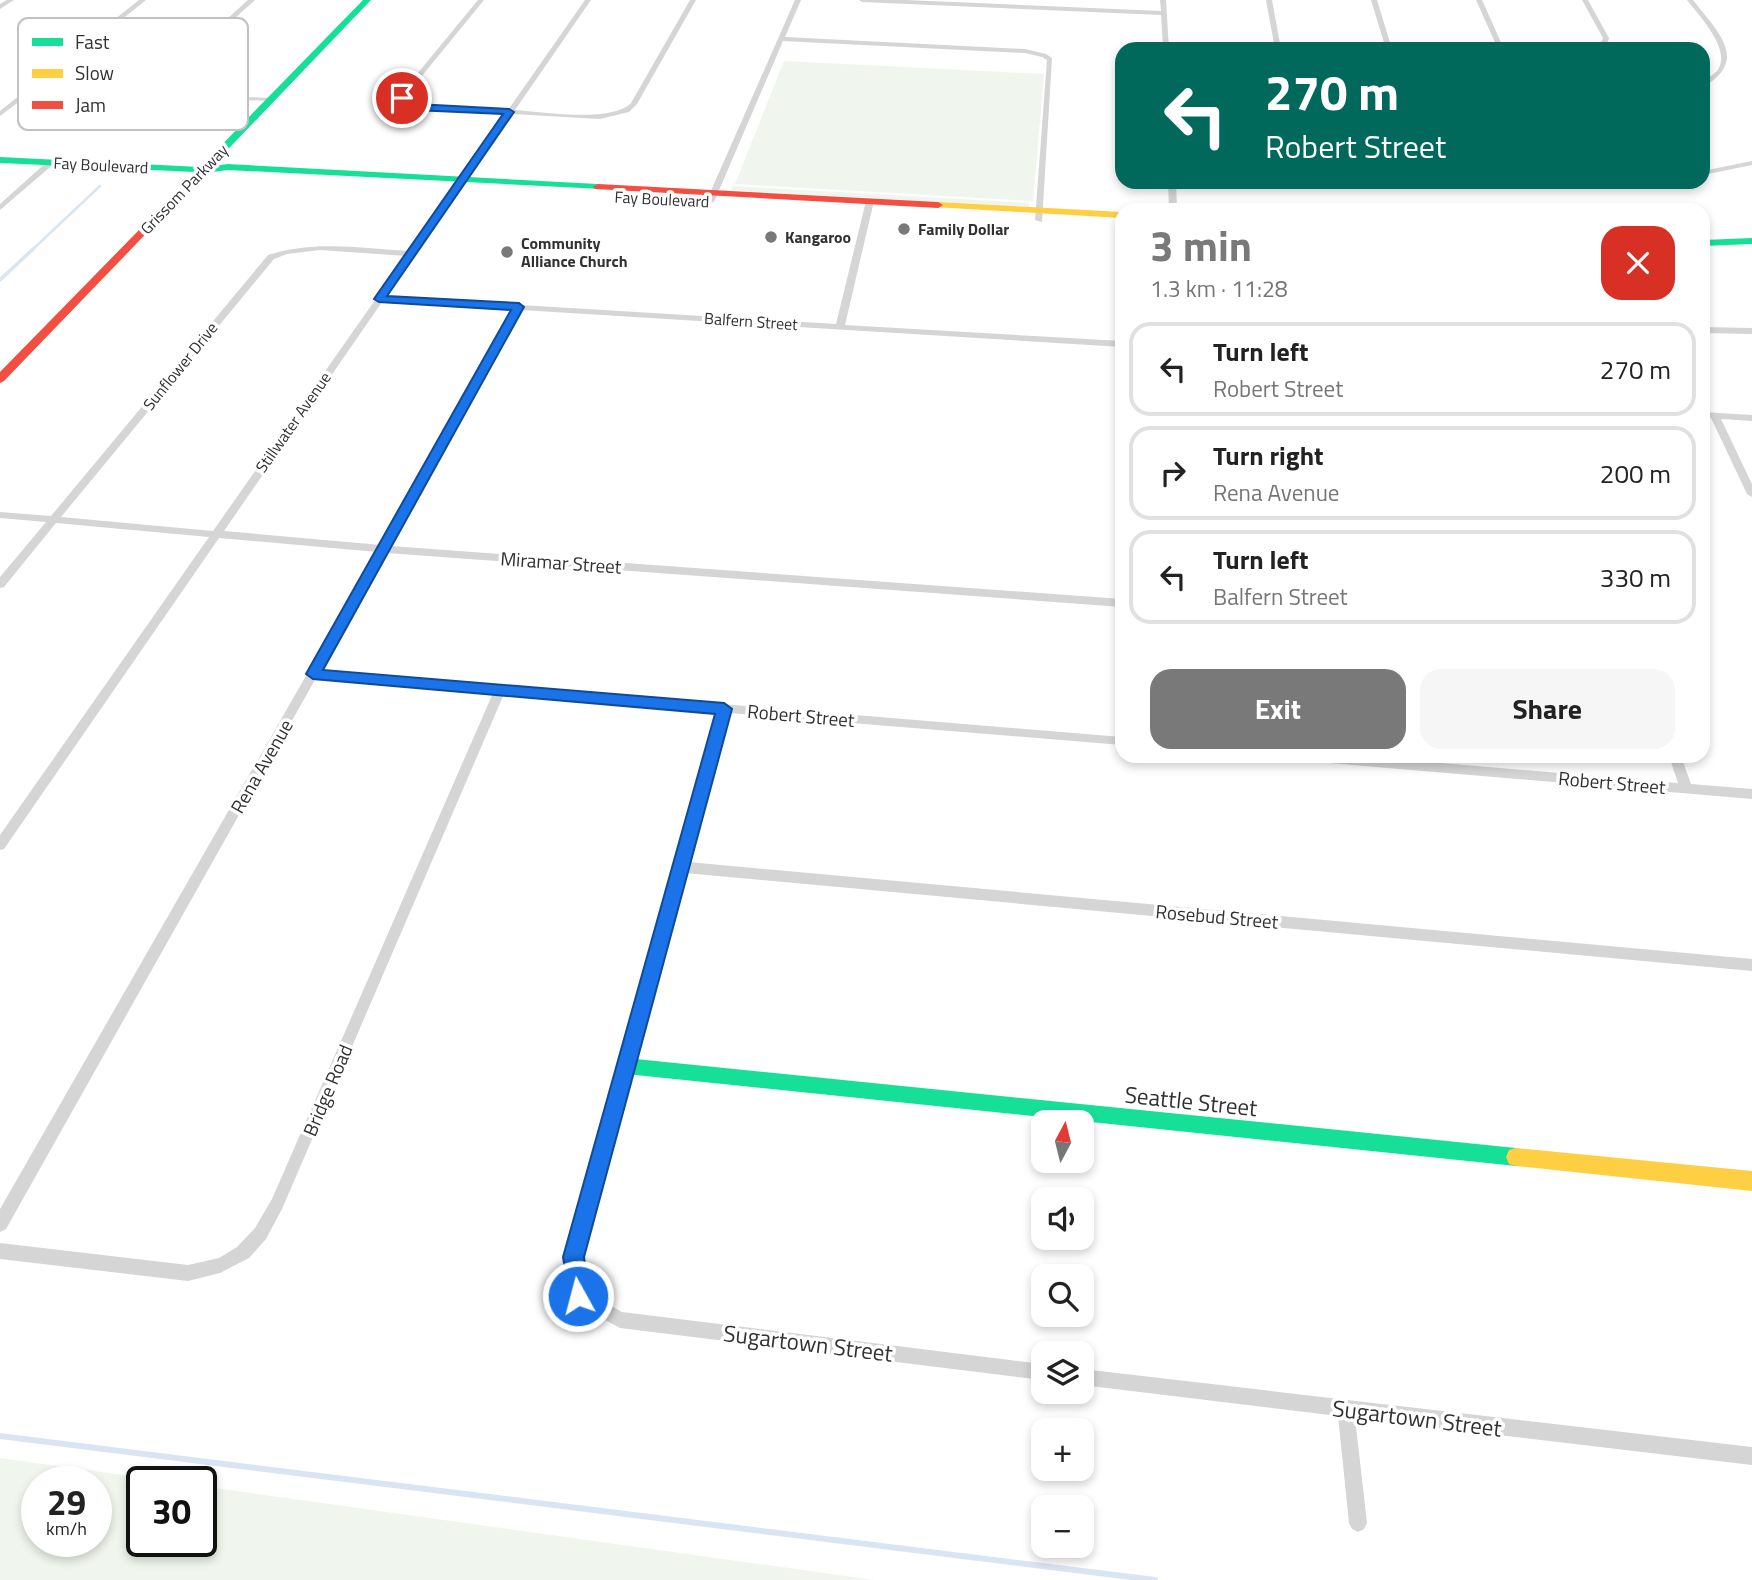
<!DOCTYPE html>
<html lang="en">
<head>
<meta charset="utf-8">
<style>
  body { margin:0; font-family:"Titillium Web",sans-serif; background:#f6f6f6; color:#222; height:100vh; display:flex; flex-direction:column; font-size:26px; white-space:nowrap }
  * { box-sizing:border-box; margin:0 }
  p { font-size:23px; color:#767676 }
  .icon { flex:none; width:38px; height:38px; fill:none; stroke:currentColor; stroke-width:2; stroke-linecap:round; stroke-linejoin:round }
  .map { position:relative; flex:1; overflow:hidden }
  .panel { position:absolute; left:1115px; top:203px; width:595px; height:560px; display:flex; flex-direction:column; background:#fff; border-radius:21px; box-shadow:0 4px 10px #0003 }
  .panel>* { flex:none }
  .banner { position:absolute; left:1115px; top:42px; width:595px; height:147px; border-radius:21px; box-shadow:0 4px 10px #0003; background:#00695c; color:#fff; overflow:hidden }
  .needle { width:46px; rotate:7deg }
  .tools { position:absolute; left:1031px; top:1110px; display:grid; gap:14px }
  .tools a { display:grid; place-items:center; width:63px; height:63px; border-radius:14px; background:#fff; box-shadow:0 4px 10px #0003; font-size:35px }
  .speed { position:absolute; left:21px; top:1466px; display:flex; gap:14px; font-size:35px; font-weight:700; text-align:center }
  .speed>* { display:grid; place-content:center; width:91px; height:91px; border-radius:50%; background:#fff; box-shadow:0 4px 10px #0003; line-height:1 }
  .speed small { font-size:18px; font-weight:400 }
  .speed .limit { border:4px solid #111; border-radius:10px; background:#fff; color:#111 }
  .pin { position:absolute; display:grid; place-items:center; width:60px; height:60px; color:#fff; margin:-30px; border:4px solid #fff; border-radius:50%; box-shadow:0 2px 7px #0007 }
  .me { position:absolute; width:77px; margin:-38px; rotate:353deg; stroke-linejoin:round; filter:drop-shadow(0 0 5px #0008) }
  .turn { display:flex; align-items:center; gap:24px; height:147px; padding:0 35px; font-size:32px }
  .turn .icon { width:91px; height:91px; stroke-width:2.5 }
  .turn b { display:block; font-size:49px; line-height:60px }
  .round { display:grid; place-items:center; flex:none; width:74px; height:74px; border-radius:21px; background:#f6f6f6 }
  .summary { display:flex; align-items:center; justify-content:space-between; height:119px; padding:0 35px }
  h1 { font-size:42px; font-weight:700; line-height:52px; color:#797979 }
  .cta { display:flex; gap:14px; margin-top:auto; padding:14px 35px }
  .cta a { flex:1; height:80px; border-radius:21px; background:#797979; color:#fff; font-size:28px; font-weight:700; line-height:80px; text-align:center }
  .cta a+a { background:#f6f6f6; color:#222 }
  ul { padding:0; list-style:none }
  li { display:flex; align-items:center; gap:21px; height:94px; margin:0 14px 10px; padding:0 21px; border:4px solid #e0e0e0; border-radius:21px }
  li div { flex:1 }
  li b { display:block; font-size:26px }
  li em { font-style:normal }
  .map>svg:first-child { display:block }
</style>
</head>
<body>
<div class="map">
<svg width="1752" height="1580" viewBox="0 0 1752 1580">
  <rect width="100%" height="100%" fill="#fff"/>
  <path fill="#f0f6ed" fill-rule="evenodd" d="M784 61 1044 74 1033 201 735 184Z
    M733 186 1029 203V207L731 190Z
    M0 1458 173 1482H142V1542H201V1486L874 1580H0ZM37 1482H96V1542H37Z"/>
  <g fill="none" stroke-linecap="round" stroke-linejoin="round">
    <path stroke="#dae5f3" stroke-width="2.5" d="M31 251 100 186"/>
    <path stroke="#dae5f3" stroke-width="3.5" d="M0 280 33 249"/>
    <path stroke="#dae5f3" stroke-width="6" d="M0 1436 1155 1580"/>
    <path fill="#d5d5d5" fill-rule="evenodd" d="M7 0H14L0 9V4Z
      M139 0H146L37 88 145 93 248 0H255L152 93 270 98 272 99V101L32 92 0 116V111Z
      M478 0H484L408 93 405 98 415 105 508 110 585 0H591L515 110C543 112 611 123 631 103L690 0H696L637 104 629 112 600 119 512 114 386 297 836 324 866 201 870 199 874 201 845 325 1122 341V347L521 310 391 546 1122 599V607L387 553 321 671 1122 737V745L729 713 688 862 1752 959V971L685 873 581 1257 585 1291 622 1312 1043 1364V1380L620 1328 572 1302 565 1257 717 712 504 694 282 1209 266 1239 249 1258 220 1273 188 1281 0 1259V1243L188 1265 219 1258 237 1247 255 1228 272 1199 493 693 316 678 6 1229 0 1232V1209L377 552 219 538 4 849 0 850V835L209 537 56 523 4 587 0 588V577L46 522 0 518V512L51 516 268 255C314 240 361 248 409 251L505 114 414 109 402 103 399 98 403 91ZM320 250 406 256 213 531 61 517 274 259 287 254ZM382 302 513 310 381 545 224 531Z
      M795 0H801L785 37 1025 49 1046 54 1052 58 1042 222 1035 220 1047 60 1042 57 1025 53 783 41 714 202 707 204 706 202Z
      M859 0H905L1161 11 1160 0H1166L1169 49H1163L1161 15 862 2Z
      M1266 0H1272L1281 49H1275Z
      M1371 0H1377L1392 49H1386Z
      M1476 0H1482L1504 49H1498Z
      M1582 0H1588L1609 38C1607 47 1599 49 1591 49L1602 41 1603 38Z
      M1687 0H1693C1716 30 1751 60 1703 87V82C1707 78 1713 75 1717 71 1733 50 1699 16 1687 0Z
      M49 160 56 162 0 210V204Z
      M1752 161V165L1703 175V171Z
      M1168 182H1176L1177 210H1169Z
      M1703 327 1752 328V334L1703 333Z
      M1703 412 1752 415V421L1721 419 1752 484V497L1747 494 1711 418H1703Z
      M1299 756H1359L1678 783 1669 756H1681L1691 784 1752 789V799L1305 761Z
      M1082 1369 1752 1447V1465L1355 1418 1367 1523 1364 1529 1358 1532 1352 1529 1349 1523 1338 1416 1082 1385Z"/>
    <path fill="#16e098" fill-rule="evenodd" d="M363 0H371L212 166 228 164 598 184 603 187 601 189 228 170 205 173 187 189 182 186 195 172 0 163V157L200 167Z
      M1752 238V244L1703 246V240Z
      M626 1058 1516 1148 1523 1150 1526 1157 1523 1164 1516 1166 626 1074 619 1072 617 1066 619 1060Z"/>
    <path fill="#ffcf43" fill-rule="evenodd" d="M938 202 1122 212V218L934 207V203Z
      M1516 1148 1752 1171V1191L1516 1166 1509 1164 1506 1157 1509 1150Z"/>
    <path fill="#f24e42" fill-rule="evenodd" d="M184 184 192 186 4 381 0 383V372Z
      M598 184 938 202 943 205 938 208 595 189 593 187Z"/>
  </g>
  <path fill="#1a73e8" stroke="#114b97" stroke-width="2" d="M402 95 416 104 509 109 514 112 387 296 519 303 524 307 323 670 724 703 732 709 584 1257 589 1296 586 1303 578 1306 571 1303 563 1257 715 714 313 679 306 674 511 310 379 302 374 299 503 114 414 110 401 104 397 98Z"/>
  <g fill="#797979" stroke="#fff" stroke-width="2.5">
    <circle cx="904" cy="229" r="7"/>
    <circle cx="771" cy="237" r="7"/>
    <circle cx="507" cy="252" r="7"/>
  </g>
  <g text-anchor="middle" dominant-baseline="central" stroke-width="7" stroke-linejoin="round" paint-order="stroke">
    <g font-size="16" fill="#313131" stroke="#fff">
      <text transform="translate(101 165) rotate(3)">Fay Boulevard</text>
      <text transform="translate(184 189) rotate(-46)">Grissom Parkway</text>
      <text transform="translate(662 199) rotate(3)">Fay Boulevard</text>
      <text transform="translate(751 321) rotate(4)">Balfern Street</text>
      <text transform="translate(180 366) rotate(-51)">Sunflower Drive</text>
      <text transform="translate(293 422) rotate(-55)">Stillwater Avenue</text>
    </g>
    <g font-size="16" font-weight="bold" fill="#313131" stroke="#fff" text-anchor="start">
      <text x="918" y="229">Family Dollar</text>
      <text x="785" y="237">Kangaroo</text>
      <text x="521" y="243">Community<tspan x="521" dy="18">Alliance Church</tspan></text>
    </g>
    <g font-size="19" fill="#313131" stroke="#fff">
      <text transform="translate(561 562) rotate(4)">Miramar Street</text>
      <text transform="translate(801 715) rotate(5)">Robert Street</text>
      <text transform="translate(261 766) rotate(-60)">Rena Avenue</text>
      <text transform="translate(1612 782) rotate(5)">Robert Street</text>
      <text transform="translate(1217 916) rotate(5)">Rosebud Street</text>
      <text transform="translate(327 1090) rotate(-67)">Bridge Road</text>
    </g>
    <g font-size="23" fill="#313131" stroke="#fff">
      <text transform="translate(1191 1101) rotate(6)">Seattle Street</text>
      <text transform="translate(808 1343) rotate(7)">Sugartown Street</text>
      <text transform="translate(1417 1418) rotate(7)">Sugartown Street</text>
    </g>
  </g>
  <rect x="18" y="18" width="230" height="112" rx="10" fill="#fff" stroke="#c1c1c1" stroke-width="2"/>
  <rect x="32" y="38" width="31" height="8" fill="#16e098"/>
  <rect x="32" y="69" width="31" height="9" fill="#ffcf43"/>
  <rect x="32" y="101" width="31" height="8" fill="#f24e42"/>
  <g font-size="19" fill="#313131">
    <text x="75" y="49">Fast</text>
    <text x="75" y="80">Slow</text>
    <text x="75" y="112">Jam</text>
  </g>
</svg>
<div class="tools">
<a><svg class="needle" viewBox="-14 -14 28 28"><path d="M0-13l5 13h-10z" fill="#e53935"/><path d="M0 13l5-13h-10z" fill="#767676"/></svg></a>
<a><svg class="icon" aria-label="sound" viewBox="0 0 24 24"><path d="M4 9h4l5-4v14l-5-4H4zM17 9q2 3 0 6"/></svg></a>
<a><svg class="icon" aria-label="search" viewBox="0 0 24 24"><circle cx="10" cy="10" r="6"/><path d="M15 15l6 6"/></svg></a>
<a><svg class="icon" aria-label="layers" viewBox="0 0 24 24"><path d="M12 4l9 5-9 5-9-5zM3 14l9 5 9-5"/></svg></a>
<a>+</a>
<a>−</a>
</div>
<div class="speed"><div>29<small>km/h</small></div><div class="limit">30</div></div>
<div class="pin" style="left:402px;top:98px;background:#d93025"><svg class="icon" aria-label="arrive" viewBox="0 0 24 24"><path d="M6 21V4h12l-3 4 3 4H6"/></svg></div>
<svg class="me" style="left:578px;top:1296px" viewBox="-20 -20 40 40"><circle r="17" fill="#1a73e8" stroke="#fff" stroke-width="3"/><path d="M0-11L8 9 0 5-8 9z" fill="#fff"/></svg>
<div class="banner">
<div class="turn"><svg class="icon" aria-label="left" viewBox="0 0 24 24"><path d="M17 20v-9H6M10 6l-5 5 5 5"/></svg><div><b>270 m</b>Robert Street</div></div>
</div>
<section class="panel">
<div class="summary"><div><h1>3 min</h1><p>1.3 km · 11:28</p></div><a class="round" style="background:#d93025;color:#fff"><svg class="icon" aria-label="close" viewBox="0 0 24 24"><path d="M6 6l12 12M18 6L6 18"/></svg></a></div>
<ul>
<li><svg class="icon" aria-label="left" viewBox="0 0 24 24"><path d="M17 20v-9H6M10 6l-5 5 5 5"/></svg><div><b>Turn left</b><p>Robert Street</p></div><em>270 m</em></li>
<li><svg class="icon" aria-label="right" viewBox="0 0 24 24"><path d="M7 20v-9h11M14 6l5 5-5 5"/></svg><div><b>Turn right</b><p>Rena Avenue</p></div><em>200 m</em></li>
<li><svg class="icon" aria-label="left" viewBox="0 0 24 24"><path d="M17 20v-9H6M10 6l-5 5 5 5"/></svg><div><b>Turn left</b><p>Balfern Street</p></div><em>330 m</em></li>
</ul>
<div class="cta"><a>Exit</a><a>Share</a></div>
</section>
</div>
</body>
</html>
